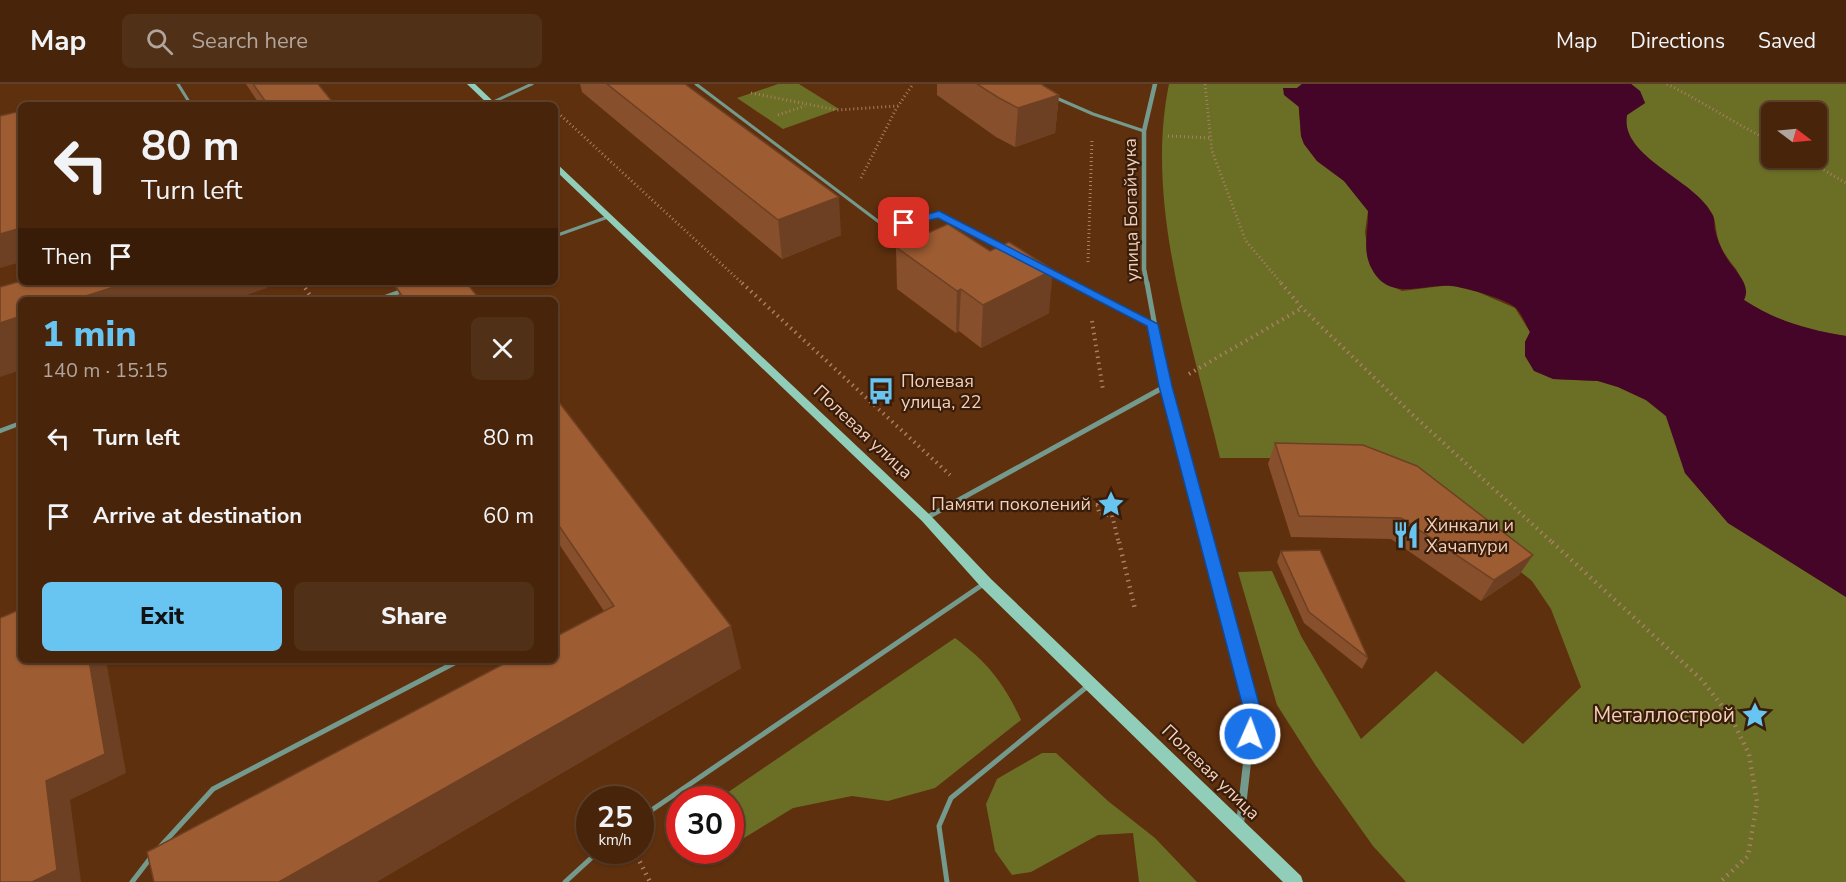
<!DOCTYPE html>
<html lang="en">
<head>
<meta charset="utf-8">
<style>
  body { margin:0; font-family:"Nunito Sans",sans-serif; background:#513018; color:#f1f3f6; height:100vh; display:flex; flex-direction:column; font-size:22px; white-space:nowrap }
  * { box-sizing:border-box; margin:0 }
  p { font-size:20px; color:#b0a49c }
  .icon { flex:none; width:33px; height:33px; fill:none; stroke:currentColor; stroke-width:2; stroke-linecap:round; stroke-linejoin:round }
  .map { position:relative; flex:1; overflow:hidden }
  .sheet { position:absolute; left:18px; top:213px; width:540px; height:366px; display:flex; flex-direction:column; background:#47240a; border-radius:9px; box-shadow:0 2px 4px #0004,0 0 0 2px #5f412b }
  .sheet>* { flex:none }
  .hud { position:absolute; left:18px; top:18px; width:540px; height:183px; border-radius:9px; box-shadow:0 2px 4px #0004,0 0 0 2px #5f412b; background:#47240a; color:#f1f3f6; overflow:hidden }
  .needle { width:39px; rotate:106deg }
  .fabs { position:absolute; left:1761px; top:18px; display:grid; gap:12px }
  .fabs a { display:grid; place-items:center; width:66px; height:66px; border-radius:9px; background:#47240a; box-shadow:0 2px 4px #0004,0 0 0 2px #5f412b; font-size:30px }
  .speed { position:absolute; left:576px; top:702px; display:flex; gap:12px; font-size:30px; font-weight:700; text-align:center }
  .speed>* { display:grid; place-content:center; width:78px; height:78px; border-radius:50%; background:#47240a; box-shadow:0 2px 4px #0004,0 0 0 2px #5f412b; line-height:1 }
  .speed small { font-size:15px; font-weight:400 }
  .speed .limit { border:9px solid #d22; background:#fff; color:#111 }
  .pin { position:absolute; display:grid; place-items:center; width:51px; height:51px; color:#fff; margin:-26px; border-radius:12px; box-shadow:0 3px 9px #0006 }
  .me { position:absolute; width:66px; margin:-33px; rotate:2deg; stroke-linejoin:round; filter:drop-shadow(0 0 4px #0008) }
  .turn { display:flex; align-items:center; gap:21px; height:126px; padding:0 24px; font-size:27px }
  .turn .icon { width:78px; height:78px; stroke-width:2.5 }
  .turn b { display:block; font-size:42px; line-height:51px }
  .then { display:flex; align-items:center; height:57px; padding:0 24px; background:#0003; gap:12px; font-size:22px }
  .round { display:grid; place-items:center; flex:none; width:63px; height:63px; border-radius:9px; background:#513018 }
  .headline { display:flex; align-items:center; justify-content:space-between; height:102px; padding:0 24px }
  h1 { font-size:36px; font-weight:800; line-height:45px; color:#68c4f0 }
  .action { display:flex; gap:12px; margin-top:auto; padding:12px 24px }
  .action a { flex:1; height:69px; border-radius:9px; background:#68c4f0; color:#111; font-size:24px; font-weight:800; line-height:69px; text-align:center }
  .action a+a { background:#513018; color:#f1f3f6 }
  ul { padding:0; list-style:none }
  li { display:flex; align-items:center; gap:18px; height:78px; padding:0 24px }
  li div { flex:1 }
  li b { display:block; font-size:22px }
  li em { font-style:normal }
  header { display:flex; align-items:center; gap:36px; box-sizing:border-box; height:84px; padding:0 30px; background:#47240a; border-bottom:2px solid #5f412b }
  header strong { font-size:28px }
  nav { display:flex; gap:33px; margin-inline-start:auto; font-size:21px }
  .search { width:420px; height:54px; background:#513018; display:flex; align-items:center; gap:15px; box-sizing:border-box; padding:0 21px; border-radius:9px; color:#b0a49c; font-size:22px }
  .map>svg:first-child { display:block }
</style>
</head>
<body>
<header>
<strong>Map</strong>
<div class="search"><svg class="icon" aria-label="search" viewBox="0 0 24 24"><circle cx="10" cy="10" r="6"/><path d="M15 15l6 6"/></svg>Search here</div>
<nav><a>Map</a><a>Directions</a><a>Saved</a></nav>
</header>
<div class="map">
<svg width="1846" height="798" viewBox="0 0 1846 798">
  <rect width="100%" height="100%" fill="#5f300e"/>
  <path fill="#6b6e25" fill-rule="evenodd" d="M778 0H799L839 25 783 45 737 14Z
    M1169 0H1302L1297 4 1301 52 1304 60 1317 77 1344 97 1368 127 1365 148 1370 182 1383 197 1402 207 1450 201 1478 208 1515 224 1530 248 1525 258 1553 295 1598 297 1618 303 1646 316 1666 332 1685 389 1728 439 1846 513V798H1406L1373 762 1316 682 1277 621 1238 488 1272 487 1301 552 1361 655 1436 587 1523 660 1581 603 1551 525 1532 497 1407 396 1357 374H1220C1192 256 1144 122 1169 0Z
    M1631 0H1846V252C1808 246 1776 237 1744 216 1742 207 1741 192 1736 185 1729 176 1723 169 1719 158 1716 150 1716 139 1713 131 1695 97 1619 72 1627 31L1645 19 1640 7ZM1772 28H1816V74H1772Z
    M955 554C988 579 1004 599 1021 636L935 704 888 717 852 712 793 724 731 762 730 716 718 715Z
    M1042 669H1056L1108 717 1155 754 1197 798H1139L1133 749 1098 751 1031 788 1012 791 995 767 986 720 997 695Z"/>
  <path fill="#440529" d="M1302 0H1631L1640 7 1645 19 1627 31C1619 74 1698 96 1713 132 1715 137 1714 142 1715 146 1717 156 1722 167 1728 176 1735 187 1752 201 1744 216 1776 237 1808 246 1846 252V513L1728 439 1685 389 1666 332 1646 316 1618 303 1598 297 1553 295 1534 287 1525 272V258L1530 248C1526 241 1522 230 1516 224 1506 215 1465 203 1451 202 1422 199 1387 220 1370 181 1362 163 1369 146 1368 127L1344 97 1317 77 1304 60 1301 52 1299 23 1284 11 1283 4H1297Z"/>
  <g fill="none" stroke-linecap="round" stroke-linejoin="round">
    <path stroke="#a97f63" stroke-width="3" stroke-dasharray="1 3" stroke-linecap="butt" d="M1205 0 1212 67 1246 157 1282 200
      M1667 0C1703 18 1736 40 1772 58
      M751 9 837 26 898 22 913 0
      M555 26 743 200
      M778 31 805 22
      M1168 52 1211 54
      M1803 74 1846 99
      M861 94 897 23
      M1088 178 1092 54
      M302 198 303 200"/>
    <path stroke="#a97f63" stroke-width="4" stroke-dasharray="1.5 4.5" stroke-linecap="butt" d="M302 199 313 216
      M742 199 950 391
      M1281 199 1302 224 1414 332 1554 460
      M1092 237 1103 306
      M1189 290 1302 224
      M1018 424 1097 421 1100 431H1112L1119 460"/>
    <path stroke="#a97f63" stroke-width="4.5" stroke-dasharray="1.5 5" stroke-linecap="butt" d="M1119 458 1135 525
      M1552 458 1702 596 1732 635 1749 670 1757 718 1748 772 1720 798
      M634 766 650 798"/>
    <path stroke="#749a8d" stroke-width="3" d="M178 0 191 21
      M696 0 887 144 939 130 1006 165
      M1054 13 1093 30 1144 47
      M491 19 532 0
      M555 152 608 133
      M1048 186 1075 200"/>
    <path stroke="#749a8d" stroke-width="4.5" d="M1073 199 1153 240
      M377 216 402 207
      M0 347 21 339"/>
    <path stroke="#749a8d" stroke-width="5" d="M640 734 985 499
      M160 763 213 705 460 576
      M132 798 152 772
      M565 798 600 766
      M947 798 939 742 951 714 1089 601"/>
    <path stroke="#749a8d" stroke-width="4.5" d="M1147 200 1144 185V47L1155 0"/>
    <path stroke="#749a8d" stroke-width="5" d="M1147 199 1166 302 1208 460
      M926 434 1166 302"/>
    <path stroke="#749a8d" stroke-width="8" d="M1208 458 1253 627 1240 740"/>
    <path fill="#90ceb9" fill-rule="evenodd" d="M467 0H475L497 21H489Z
      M555 78 930 431 991 495 1301 792 1303 798H1283L981 503 922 437 555 86Z"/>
  </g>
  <path fill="#874f2b" d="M246 0H318L335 21H260Z
    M580 0H685L841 151 782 175 582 8Z
    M937 0H1041L1059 11 1055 49 1015 63 996 53 937 11Z
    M896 163 1049 229 981 264 959 247 956 249 897 205Z
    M396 203 480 216H402Z
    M555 313 741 584 376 798H154L604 527 555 454Z
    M1275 359 1533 471 1519 491 1481 517 1391 455 1291 453 1268 380Z
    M1281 467 1368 574 1362 585 1304 539 1277 478Z"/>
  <path fill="#6e4023" d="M1059 11 1055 49 1015 63 1018 24Z
    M839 113 841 151 782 175 778 136Z
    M21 144V178L0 184V150Z
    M1053 186 1049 229 981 264 983 221Z
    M130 198H265L267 204 232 216H73Z
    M961 205 959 247 956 249 957 207Z
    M21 232V286L0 293V239Z
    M1533 471 1519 491 1481 517 1494 496Z
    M731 542 741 584 376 798H279Z
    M89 576H106L126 689 70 716 81 798H32L46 697Z"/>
  <path fill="#9d5c32" stroke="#6e4023" stroke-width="1.5" d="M253 0H318L335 21H268Z
    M607 0H685L839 113 778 136Z
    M977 0H1041L1059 11 1018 24 999 14Z
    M60 18 61 21H47Z
    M21 27V144L0 150V32Z
    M948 140 990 167 1009 158 1053 186 983 221 961 205 957 207 896 163Z
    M21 197V198H130L73 216H21V232L0 239V203Z
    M409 198H466L480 216H405L396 203Z
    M555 313 731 542 279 798H154L147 768 511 576H555V553L614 522 555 436Z
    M1275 359 1363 361 1417 382 1533 471 1494 496 1401 434 1299 432Z
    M1320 466 1368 574 1309 528 1281 467Z
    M21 525V576H89L105 670 46 697 57 786 32 798H0V534Z"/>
  <path fill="#1a73e8" stroke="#114b97" stroke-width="1.5" d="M939 127 1158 240 1172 302 1261 627 1256 655 1250 657 1244 655 1242 650 1244 627 1159 302 1147 242 938 134 904 142 899 139Z"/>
  <defs>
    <symbol id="bus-bare" viewBox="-9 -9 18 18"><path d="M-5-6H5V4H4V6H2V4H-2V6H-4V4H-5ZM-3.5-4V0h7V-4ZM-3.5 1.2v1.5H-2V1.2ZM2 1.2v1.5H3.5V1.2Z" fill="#68c4f0" stroke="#381d0b" stroke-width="2.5" paint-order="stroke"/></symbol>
    <symbol id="sight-bare" viewBox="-9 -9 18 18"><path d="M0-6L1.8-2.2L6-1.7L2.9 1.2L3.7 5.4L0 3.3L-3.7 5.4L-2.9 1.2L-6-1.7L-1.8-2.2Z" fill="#68c4f0" stroke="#381d0b" stroke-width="2.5" paint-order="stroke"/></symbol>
    <symbol id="restaurant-bare" viewBox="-9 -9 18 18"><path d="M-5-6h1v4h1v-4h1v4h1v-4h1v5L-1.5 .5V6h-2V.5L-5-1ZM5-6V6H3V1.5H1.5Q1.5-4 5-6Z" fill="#68c4f0" stroke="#381d0b" stroke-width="2.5" paint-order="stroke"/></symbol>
  </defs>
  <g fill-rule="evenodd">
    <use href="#bus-bare" x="862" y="288" width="38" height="38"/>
    <use href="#sight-bare" x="1092" y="401" width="38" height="38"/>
    <use href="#restaurant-bare" x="1387" y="432" width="38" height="38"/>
    <use href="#sight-bare" x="1736" y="612" width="38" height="38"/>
  </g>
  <g text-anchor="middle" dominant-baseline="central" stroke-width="4.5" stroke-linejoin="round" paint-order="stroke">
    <g font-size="18" fill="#f4cfb9" stroke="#381d0b">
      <text transform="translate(1131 126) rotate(-91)">улица Богайчука</text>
      <text transform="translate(863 348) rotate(43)">Полевая улица</text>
      <text transform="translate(1211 688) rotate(44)">Полевая улица</text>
    </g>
    <g font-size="18" fill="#f4cfb9" stroke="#381d0b" text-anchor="start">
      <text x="901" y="297">Полевая<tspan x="901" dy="21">улица, 22</tspan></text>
      <text x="1091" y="420" text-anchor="end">Памяти поколений</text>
      <text x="1426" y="441">Хинкали и<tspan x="1426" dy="21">Хачапури</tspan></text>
    </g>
    <g font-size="21" fill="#f4cfb9" stroke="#381d0b" text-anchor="end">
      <text x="1735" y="631">Металлострой</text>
    </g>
  </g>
</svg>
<div class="fabs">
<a><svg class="needle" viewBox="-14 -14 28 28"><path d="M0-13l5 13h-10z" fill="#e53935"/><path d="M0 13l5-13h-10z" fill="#b0a49c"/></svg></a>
</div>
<div class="speed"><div>25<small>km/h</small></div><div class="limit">30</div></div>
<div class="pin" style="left:904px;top:139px;background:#d93025"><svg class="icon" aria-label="arrive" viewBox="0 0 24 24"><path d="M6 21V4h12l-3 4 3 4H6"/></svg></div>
<svg class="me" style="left:1250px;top:650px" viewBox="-20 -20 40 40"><circle r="17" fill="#1a73e8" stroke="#fff" stroke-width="3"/><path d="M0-11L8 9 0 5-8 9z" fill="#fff"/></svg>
<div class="hud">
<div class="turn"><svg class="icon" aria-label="left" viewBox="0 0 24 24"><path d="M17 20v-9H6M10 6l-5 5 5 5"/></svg><div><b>80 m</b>Turn left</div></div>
<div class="then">Then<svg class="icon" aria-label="arrive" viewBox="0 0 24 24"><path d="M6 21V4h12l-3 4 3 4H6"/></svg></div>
</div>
<section class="sheet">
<div class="headline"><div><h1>1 min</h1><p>140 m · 15:15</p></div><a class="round"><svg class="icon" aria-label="close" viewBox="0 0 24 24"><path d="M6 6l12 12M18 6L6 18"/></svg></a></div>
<ul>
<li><svg class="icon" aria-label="left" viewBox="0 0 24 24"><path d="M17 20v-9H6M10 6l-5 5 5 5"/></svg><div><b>Turn left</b></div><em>80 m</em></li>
<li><svg class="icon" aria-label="arrive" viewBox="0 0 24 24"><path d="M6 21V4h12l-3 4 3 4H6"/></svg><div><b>Arrive at destination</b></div><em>60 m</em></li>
</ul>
<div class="action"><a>Exit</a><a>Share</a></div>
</section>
</div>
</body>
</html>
